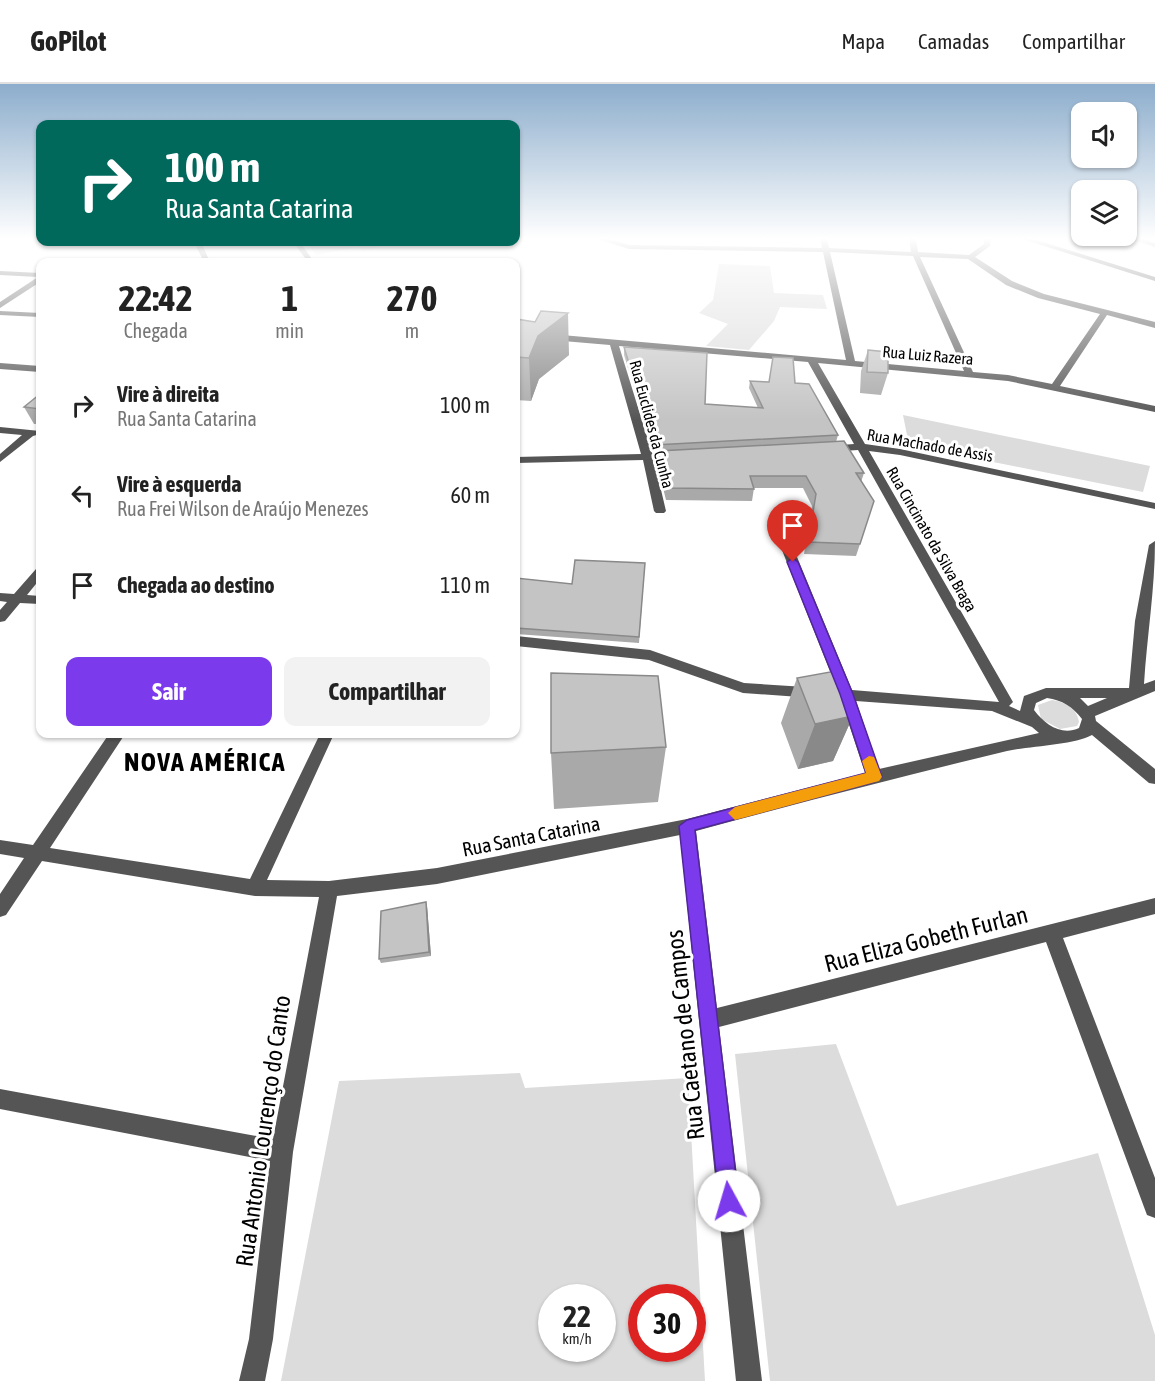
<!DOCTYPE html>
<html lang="pt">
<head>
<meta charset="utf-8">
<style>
  body { margin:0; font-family:"Asap Condensed",sans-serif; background:#f2f2f2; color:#222; height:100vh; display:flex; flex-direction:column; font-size:22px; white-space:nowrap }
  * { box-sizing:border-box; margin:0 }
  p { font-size:20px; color:#767676 }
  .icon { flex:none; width:33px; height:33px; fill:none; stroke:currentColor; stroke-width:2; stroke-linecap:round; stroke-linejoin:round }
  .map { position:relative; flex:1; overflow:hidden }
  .panel { position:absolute; left:36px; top:174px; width:484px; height:480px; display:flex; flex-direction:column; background:#fff; border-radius:12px; box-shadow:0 2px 4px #0004 }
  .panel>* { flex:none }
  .top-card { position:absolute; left:36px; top:36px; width:484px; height:126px; border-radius:12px; box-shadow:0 2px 4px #0004; background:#00695c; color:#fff; overflow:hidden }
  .buttons { position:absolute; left:1071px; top:18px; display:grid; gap:12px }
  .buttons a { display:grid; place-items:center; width:66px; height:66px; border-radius:12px; background:#fff; box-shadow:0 2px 4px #0004; font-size:30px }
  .speed { position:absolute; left:538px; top:1200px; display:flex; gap:12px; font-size:30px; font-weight:700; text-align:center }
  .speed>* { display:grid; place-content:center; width:78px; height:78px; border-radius:50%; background:#fff; box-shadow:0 2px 4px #0004; line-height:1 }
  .speed small { font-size:15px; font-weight:400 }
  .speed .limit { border:9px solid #d22; background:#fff; color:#111 }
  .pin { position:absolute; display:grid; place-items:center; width:51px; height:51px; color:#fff; margin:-62px -26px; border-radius:50% 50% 50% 0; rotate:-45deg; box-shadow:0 0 6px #0007 }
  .pin .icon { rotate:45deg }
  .me { position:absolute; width:66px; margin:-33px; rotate:354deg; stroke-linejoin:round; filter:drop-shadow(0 0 4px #0008) }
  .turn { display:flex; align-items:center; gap:21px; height:126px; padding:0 30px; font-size:27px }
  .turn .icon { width:78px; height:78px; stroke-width:2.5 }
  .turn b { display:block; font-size:42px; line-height:51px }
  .eta { display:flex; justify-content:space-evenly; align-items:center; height:102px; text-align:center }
  .eta b { font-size:36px; font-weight:700; line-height:42px }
  .primary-button { display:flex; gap:12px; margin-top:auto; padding:12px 30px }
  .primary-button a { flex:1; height:69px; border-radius:12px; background:#7c3aed; color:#fff; font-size:24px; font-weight:700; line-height:69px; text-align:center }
  .primary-button a+a { background:#f2f2f2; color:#222 }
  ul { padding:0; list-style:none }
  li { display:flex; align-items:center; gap:18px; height:90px; padding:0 30px }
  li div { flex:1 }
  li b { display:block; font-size:22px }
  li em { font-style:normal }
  header { display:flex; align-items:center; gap:36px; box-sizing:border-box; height:84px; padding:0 30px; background:#fff; border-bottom:2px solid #e0e0e0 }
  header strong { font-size:28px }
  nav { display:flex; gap:33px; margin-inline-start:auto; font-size:21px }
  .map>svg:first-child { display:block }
</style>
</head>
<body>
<header>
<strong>GoPilot</strong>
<nav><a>Mapa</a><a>Camadas</a><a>Compartilhar</a></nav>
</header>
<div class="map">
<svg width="1155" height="1297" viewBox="0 0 1155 1297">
  <rect width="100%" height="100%" fill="#fff"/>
  <path fill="#dcdcdc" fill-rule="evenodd" d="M322 158H397L363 167 358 163 316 171 308 160Z
    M719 180 770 182 774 209 823 211 827 225 780 223 774 237 749 266 706 262 728 240 699 229 713 216Z
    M903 331 1150 382 1143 408 909 361Z
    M1052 616C1065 618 1077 624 1079 638L1077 642 1060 645 1041 635 1038 621Z
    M836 960 897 1122 1098 1069 1155 1251V1297H770L735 970Z
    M520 989 525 1004 688 994 705 1297H281L339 997ZM552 1214H603V1264H552ZM642 1214H693V1264H642Z"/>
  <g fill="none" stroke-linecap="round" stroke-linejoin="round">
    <path fill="#555" fill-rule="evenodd" d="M594 154H606L629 161 822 164 820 154H827L829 164 911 168 909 154H916L918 168 969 171 984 160V154H991L990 162 975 173 1012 197 1044 210 1155 238V244L1107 231 1060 302 1155 322V328L1008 297 818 279 865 360 900 365 1155 419V425L900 371 869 367 1013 618 1009 622 1020 627 1024 612 1046 604H1129L1135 537 1149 461 1155 457C1155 505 1147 552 1144 600L1155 596V607L1095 632 1096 637 1155 685V700L1149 699 1092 651C1074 661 1030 662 1007 667 903 692 799 719 696 747L717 924 1155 814V830L1063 854 1155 1094V1134L1147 1131 1144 1123 1046 858 719 943 762 1297H736L680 751 437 800 337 812 293 1068 273 1255 265 1297H239L249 1255 270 1077 0 1025V1005L273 1055 319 813 255 812 42 777 6 831 0 833V810L24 774 0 770V756L33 761 109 650H125L50 764 250 795 320 650H334L267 796 329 797 437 784 687 735 865 689 841 616 743 609 649 576 516 562V552L650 566 744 599 837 605 778 456 784 452 790 456 852 606 999 618 858 366 828 368 823 365 828 362 854 360 808 278 619 262 652 369H678L683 372 678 375 654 376 666 427 664 429H656L654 427 643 376 516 379V373L641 370 610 261 516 253V247L846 276 823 168 629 165ZM830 168 913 172 964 287 855 277ZM920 173 968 175 1006 201 1038 214 1100 230 1052 300 1008 291 973 288ZM1047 614C1062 616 1073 623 1082 635L1079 644C1062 652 1045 641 1034 626L1036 619ZM1080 614H1107L1088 622ZM856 617 992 627 1032 643 1039 649 879 685Z
      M1019 154H1030L1155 193V197Z
      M1128 154H1140L1155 159V163Z
      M194 158H201L210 178H204Z
      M293 158H300L314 178H308Z
      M0 187 40 189V198L0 224V218L38 193 0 191Z
      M0 227 40 229V233L0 231Z
      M0 279 40 282V288L0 285Z
      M0 343 40 347V350L33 352 0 378V370L22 351 0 349Z
      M40 484V495L27 511 40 512V520L20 519 5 537 0 538V526L7 518 0 517V509L14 510 36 485Z"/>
  </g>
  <path fill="#a9a9a9" d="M516 235 569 271 539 295 531 317 516 316Z
    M624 263 705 320 758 324 749 304 750 297 795 299 838 351 836 358 864 389 861 398 860 460 856 472 804 470 812 422 803 404H754L752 417 666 416 657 379 658 368 654 369 624 271Z
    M868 266 888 289 881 311 860 309 861 287Z
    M40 310V340H34L24 323Z
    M645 479 639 559 516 550V494L572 500Z
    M797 594 853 632 833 677 798 685 781 639Z
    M666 663 658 718 554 725 551 669Z
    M426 818 427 822 431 872 381 879 379 875Z"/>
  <path fill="#898989" d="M568 229 569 271 539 295 531 317 529 274 538 252Z
    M853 632 833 677 798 685 815 640Z
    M426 818 427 822 431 872 429 868Z"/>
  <path fill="#c4c4c4" stroke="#898989" stroke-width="1.5" d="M541 227 568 229 538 252 529 274 516 273V235L535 238Z
    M624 263 707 269 705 320 763 324 750 297 769 298 773 273 793 274 795 299 809 300 838 351 654 361Z
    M868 266 888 268V289L867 288Z
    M40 310V325L24 323Z
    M844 357 864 389H856L874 417 860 460 808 458 816 410 806 392H750L754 405 667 404 658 367Z
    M575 476 645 479 639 553 516 544V494L572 500Z
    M841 586 853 632 815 640 797 594Z
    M551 589 658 592 666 663 551 669Z
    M426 818 429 868 379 875 381 827Z"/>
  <linearGradient id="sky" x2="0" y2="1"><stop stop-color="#8cadcc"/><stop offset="0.46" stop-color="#fff"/><stop offset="1" stop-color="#fff" stop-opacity="0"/></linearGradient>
  <rect width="1155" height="336" fill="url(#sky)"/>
  <path fill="#7c3aed" stroke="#51269a" stroke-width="1.5" d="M793 474 798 478 853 610 882 693 874 698 695 746 739 1117 736 1124 729 1127 722 1124 719 1117 679 742 687 736 866 689 840 610 787 478Z"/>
  <path fill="#f59e0b" d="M869 672 874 673 882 693 879 697 735 736 728 729 735 723 866 689 862 677Z"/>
  <g text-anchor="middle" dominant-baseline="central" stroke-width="6" stroke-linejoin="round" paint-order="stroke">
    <g font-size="16" fill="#000" stroke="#fff">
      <text transform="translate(928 271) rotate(5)">Rua Luiz Razera</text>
      <text transform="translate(652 340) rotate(75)">Rua Euclides da Cunha</text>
      <text transform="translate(930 361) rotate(10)">Rua Machado de Assis</text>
      <text transform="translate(932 455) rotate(60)">Rua Cincinato da Silva Braga</text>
    </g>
    <g font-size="20" fill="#000" stroke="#fff">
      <text transform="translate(531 752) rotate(-11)">Rua Santa Catarina</text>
    </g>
    <g font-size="24" fill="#000" stroke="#fff">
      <text transform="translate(926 855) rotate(-14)">Rua Eliza Gobeth Furlan</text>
      <text transform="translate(685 951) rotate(-96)">Rua Caetano de Campos</text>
      <text transform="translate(263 1047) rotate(-82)">Rua Antonio Lourenço do Canto</text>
    </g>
    <g font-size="26" font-weight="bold" letter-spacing="1.5" fill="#000" stroke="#fff">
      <text x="205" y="678">NOVA AMÉRICA</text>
    </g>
  </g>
</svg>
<div class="buttons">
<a><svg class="icon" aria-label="sound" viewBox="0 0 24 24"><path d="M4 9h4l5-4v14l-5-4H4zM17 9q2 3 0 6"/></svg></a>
<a><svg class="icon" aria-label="layers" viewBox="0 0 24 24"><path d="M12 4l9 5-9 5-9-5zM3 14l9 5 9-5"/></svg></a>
</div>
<div class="speed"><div>22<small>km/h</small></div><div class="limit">30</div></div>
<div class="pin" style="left:793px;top:478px;background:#d93025"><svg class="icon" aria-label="arrive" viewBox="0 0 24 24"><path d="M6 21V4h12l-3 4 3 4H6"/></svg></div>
<svg class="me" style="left:729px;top:1117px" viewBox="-20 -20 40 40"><circle r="19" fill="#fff"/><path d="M0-13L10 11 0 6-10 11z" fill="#7c3aed"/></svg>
<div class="top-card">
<div class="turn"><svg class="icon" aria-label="right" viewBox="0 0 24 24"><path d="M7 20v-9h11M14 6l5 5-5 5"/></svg><div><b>100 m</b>Rua Santa Catarina</div></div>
</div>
<section class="panel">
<div class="eta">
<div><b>22:42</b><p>Chegada</p></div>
<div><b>1</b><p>min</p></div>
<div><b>270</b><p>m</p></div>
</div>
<ul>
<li><svg class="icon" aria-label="right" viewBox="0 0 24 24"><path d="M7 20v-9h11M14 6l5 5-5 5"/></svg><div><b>Vire à direita</b><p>Rua Santa Catarina</p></div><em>100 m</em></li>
<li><svg class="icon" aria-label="left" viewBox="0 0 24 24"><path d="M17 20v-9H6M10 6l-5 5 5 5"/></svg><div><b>Vire à esquerda</b><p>Rua Frei Wilson de Araújo Menezes</p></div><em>60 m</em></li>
<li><svg class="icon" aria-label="arrive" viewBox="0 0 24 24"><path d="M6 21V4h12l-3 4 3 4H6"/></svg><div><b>Chegada ao destino</b></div><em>110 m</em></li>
</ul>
<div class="primary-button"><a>Sair</a><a>Compartilhar</a></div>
</section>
</div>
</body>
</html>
